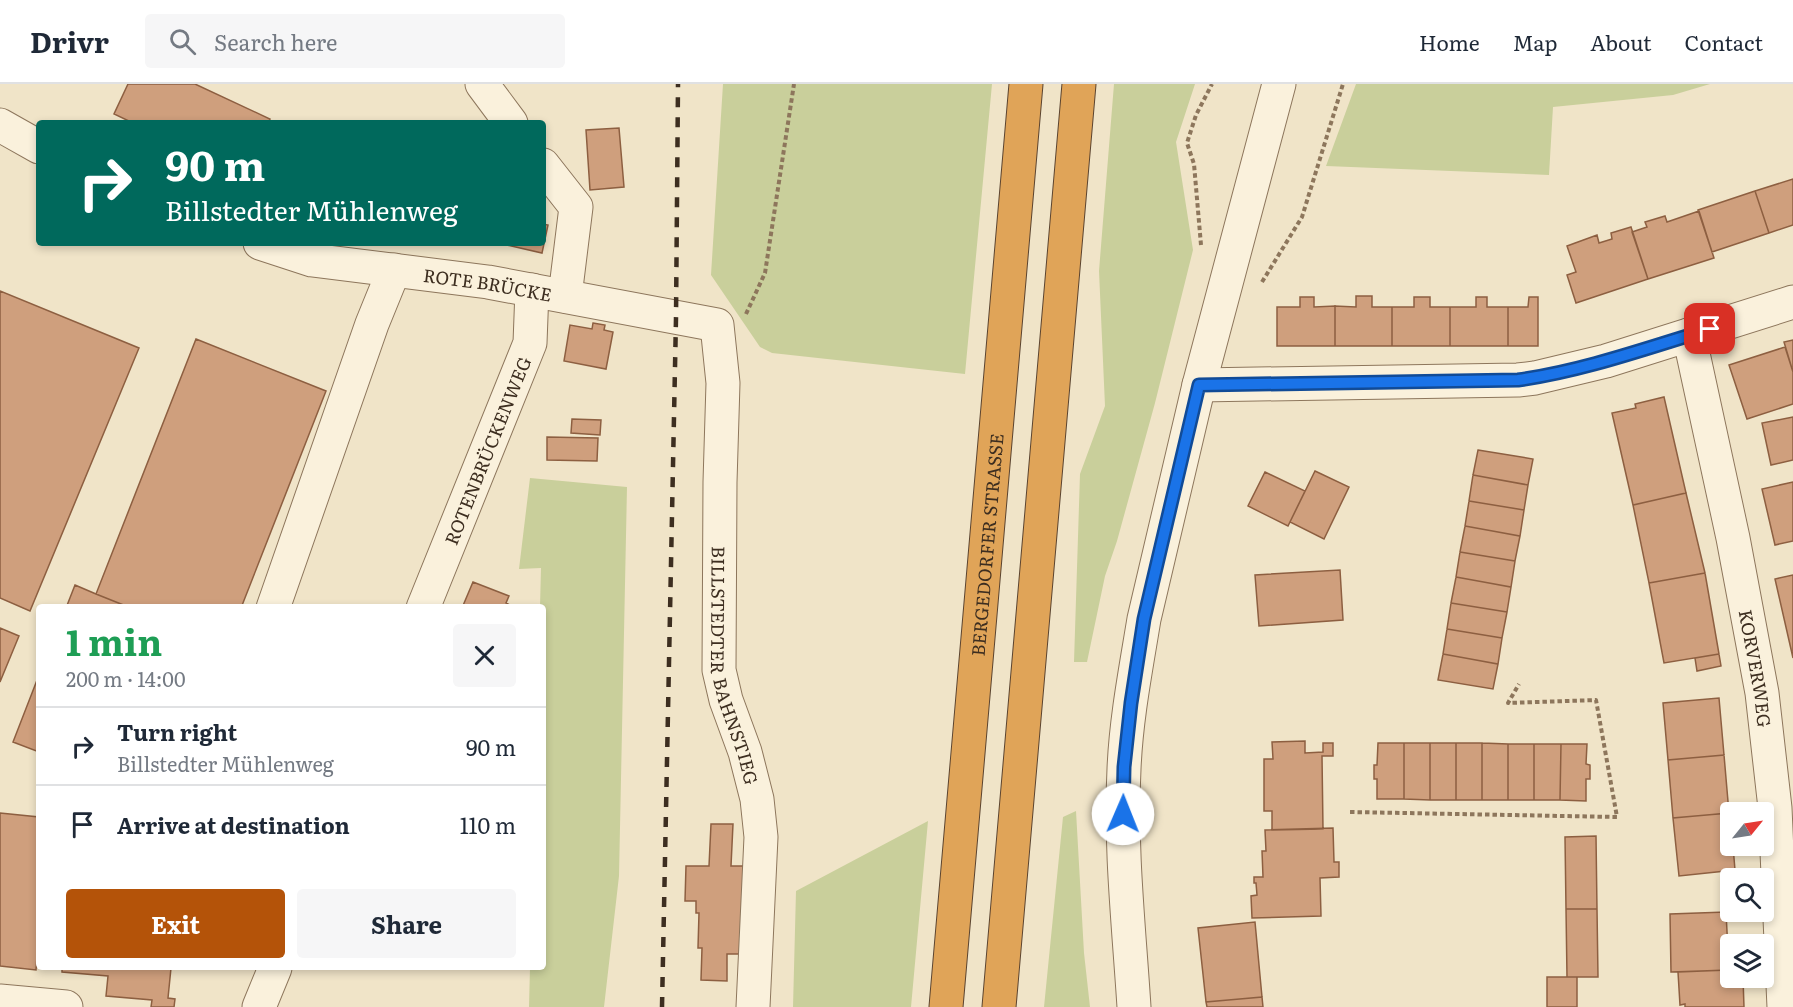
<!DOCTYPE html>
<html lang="en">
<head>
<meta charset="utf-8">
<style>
  body { margin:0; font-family:Literata,serif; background:#f6f6f7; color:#1f2937; height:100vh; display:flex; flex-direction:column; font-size:22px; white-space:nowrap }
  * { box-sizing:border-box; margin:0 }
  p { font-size:20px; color:#747a83 }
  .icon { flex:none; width:33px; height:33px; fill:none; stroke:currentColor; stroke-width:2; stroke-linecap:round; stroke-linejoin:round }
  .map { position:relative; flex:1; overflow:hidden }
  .sheet { position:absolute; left:36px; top:520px; width:510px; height:366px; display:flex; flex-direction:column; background:#fff; border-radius:6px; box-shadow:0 3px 9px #0003 }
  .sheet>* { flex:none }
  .guide { position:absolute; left:36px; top:36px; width:510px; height:126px; border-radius:6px; box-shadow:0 3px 9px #0003; background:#00695c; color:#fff; overflow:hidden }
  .needle { width:39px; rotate:60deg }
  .buttons { position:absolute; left:1720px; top:718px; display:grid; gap:12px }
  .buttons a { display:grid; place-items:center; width:54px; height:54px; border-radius:6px; background:#fff; box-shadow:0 3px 9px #0003; font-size:30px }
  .pin { position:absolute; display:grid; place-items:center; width:51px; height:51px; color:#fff; margin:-26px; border-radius:12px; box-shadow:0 3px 9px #0006 }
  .me { position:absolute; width:66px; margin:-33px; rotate:1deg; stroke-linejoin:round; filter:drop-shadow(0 0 4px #0008) }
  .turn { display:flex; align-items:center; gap:21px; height:126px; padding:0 30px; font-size:27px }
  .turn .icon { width:78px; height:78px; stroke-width:2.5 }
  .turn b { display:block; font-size:42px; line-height:51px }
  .round { display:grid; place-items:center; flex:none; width:63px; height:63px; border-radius:6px; background:#f6f6f7 }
  .overview { display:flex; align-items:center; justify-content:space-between; height:102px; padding:0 30px }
  h1 { font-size:36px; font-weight:700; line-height:45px; color:#1e9e55 }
  .action { display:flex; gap:12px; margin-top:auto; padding:12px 30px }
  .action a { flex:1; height:69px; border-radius:6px; background:#b45309; color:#fff; font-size:24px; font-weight:700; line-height:69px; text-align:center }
  .action a+a { background:#f6f6f7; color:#1f2937 }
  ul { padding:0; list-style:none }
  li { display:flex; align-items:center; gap:18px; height:78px; padding:0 30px; border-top:2px solid #e0e1e3 }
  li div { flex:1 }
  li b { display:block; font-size:22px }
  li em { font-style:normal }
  header { display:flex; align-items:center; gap:36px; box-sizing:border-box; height:84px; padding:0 30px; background:#fff; border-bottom:2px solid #e0e1e3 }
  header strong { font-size:28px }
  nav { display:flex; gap:33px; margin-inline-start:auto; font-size:21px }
  .search { width:420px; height:54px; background:#f6f6f7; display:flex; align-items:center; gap:15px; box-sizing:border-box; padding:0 21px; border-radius:6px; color:#747a83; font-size:22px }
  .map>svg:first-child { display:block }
</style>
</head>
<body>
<header>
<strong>Drivr</strong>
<div class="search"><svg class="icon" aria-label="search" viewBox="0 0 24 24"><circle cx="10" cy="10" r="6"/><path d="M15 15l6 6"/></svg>Search here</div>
<nav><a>Home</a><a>Map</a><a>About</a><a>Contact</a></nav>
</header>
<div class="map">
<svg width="1793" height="923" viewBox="0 0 1793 923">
  <rect width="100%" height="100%" fill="#f0e4c8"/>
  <path fill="#c9cf9b" d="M723 0H992L965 290 772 269 760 263 711 191Z
    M1114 0H1195L1176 58 1193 166 1155 319 1117 457 1105 492 1087 578H1074L1080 390 1105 322 1099 187Z
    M1356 0H1710L1673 11 1553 23 1549 91 1326 82Z
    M530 394 627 403 619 792 604 923H529L530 884H543V524L540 523 541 484 519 485Z
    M1076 727 1084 869 1090 923H1044L1063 733Z
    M928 737 911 923H793L796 807Z"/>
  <path fill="#cf9f7d" stroke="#8d5f41" stroke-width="1.5" d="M128 0H195L270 35 268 39H133L114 30Z
    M619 44 624 103 590 106 586 46Z
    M1793 95V141L1769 149 1755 107Z
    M1755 107 1769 149 1712 168 1698 126Z
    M1699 127 1714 174 1648 195 1632 148 1647 143 1645 138 1665 132 1667 138Z
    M543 140 548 141 542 169 498 159H543Z
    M1631 143 1648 195 1576 219 1567 191 1576 188 1567 162 1597 151 1599 159 1612 155 1611 149Z
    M0 207 139 264 30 527 0 514Z
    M1356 212H1372V223H1392V262H1335V222L1356 223Z
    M1300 213H1314V223L1335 222V262H1277V223H1300Z
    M1414 213H1430V223H1450V262H1392V223H1414Z
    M1476 213H1487V223H1508V262H1450V223H1476Z
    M1529 213H1538V262H1508V223H1528Z
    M593 239 605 241 604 246 613 248 606 285 564 277 570 241 592 245Z
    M196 255 326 307 241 524H131L96 510Z
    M1793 256V288L1784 258Z
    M1785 263 1793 288V320L1747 335 1729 281Z
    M1664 313 1686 409 1633 421 1612 329 1636 324 1635 320Z
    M1793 333V376L1771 381 1762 339Z
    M572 335 601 336 600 351 571 349Z
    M547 353 598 354 597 377 547 376Z
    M1478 366 1533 375 1528 401 1473 391Z
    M1315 387 1349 403 1324 455 1290 438Z
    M1265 388 1305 407 1288 442 1248 422Z
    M1473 391 1528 401 1524 426 1469 417Z
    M1793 398V457L1775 461 1762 405Z
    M1686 409 1705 489 1649 499 1633 421Z
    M1469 417 1524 426 1520 452 1465 442Z
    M1465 442 1520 452 1515 477 1460 468Z
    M1460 468 1515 477 1511 503 1456 493Z
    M1340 486 1343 536 1259 542 1255 491Z
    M1705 489 1719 570 1664 579 1649 499Z
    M1793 491V574L1775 495Z
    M1456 493 1511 503 1507 528 1451 519Z
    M473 498 509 512 506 519 516 524H462Z
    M75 501 96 510 131 524H66Z
    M1451 519 1507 528 1502 554 1447 545Z
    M0 544 19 552 0 598Z
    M1447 545 1502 554 1498 580 1443 570Z
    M1443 570 1498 580 1493 605 1438 596Z
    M1719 570 1721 582 1697 587 1695 574Z
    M39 591V668L13 658Z
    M1719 614 1724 671 1668 676 1663 619Z
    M1305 657V669L1323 668V659H1333V672H1322L1323 745 1272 746V727H1264V675H1273L1272 658Z
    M1378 659H1404V715H1377V695H1374V681H1377Z
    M1404 659H1430V716L1404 715Z
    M1430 659H1456V716H1430Z
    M1456 659H1482V716H1456Z
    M1482 659 1508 660V716H1482Z
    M1508 660H1534V716H1508Z
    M1534 660H1561L1560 716H1534Z
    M1561 660H1587L1586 680 1590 681V695H1586V717L1560 716Z
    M1724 671 1729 729 1673 734 1668 676Z
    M0 729 39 733V846L36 886 0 882Z
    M1729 729 1731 762H1733L1735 786 1679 792 1673 734Z
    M711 740H733L731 782H744L741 870H727V897L701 896 702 864H698L699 829H696V817H685L686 782H709Z
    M1333 744 1334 778H1339V793L1320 794 1321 832 1252 834 1251 812 1257 811 1256 799H1254V793H1263L1262 767H1266L1265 746Z
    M1596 752 1597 825H1566L1565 753Z
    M1566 825H1597L1598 893H1567Z
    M1726 828 1729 886 1671 888 1670 830Z
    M1255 838 1262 913 1206 918 1198 844Z
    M62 884H171L168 914 175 915 174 923H151L152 916 106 912 108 892 62 888Z
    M1729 886H1731V894H1743L1744 923H1685V920L1680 921 1678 888Z
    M1547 893H1577V923H1547Z
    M1262 913 1263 923H1207L1206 918Z"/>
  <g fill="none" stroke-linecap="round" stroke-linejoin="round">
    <defs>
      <g id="minor">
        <path d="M482 0 511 39"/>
        <path d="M0 41 39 63"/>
        <path d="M543 81 576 123 565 212"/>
        <path id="s1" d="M260 159 312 176 488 198 717 241 723 299 720 398 719 586 726 616 745 668 757 715 761 753 753 923"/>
        <path id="s2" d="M1689 251 1733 454 1762 609 1775 724 1784 923"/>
        <path d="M1199 301 1518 296 1535 294 1606 277 1793 218"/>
        <path d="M273 524 372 240 394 186"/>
        <path id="s3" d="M423 524 530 259 532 206"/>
        <path d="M0 917 66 923"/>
        <path d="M259 923 275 884"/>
        <path d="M1134 923C1129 844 1120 764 1124 685 1126 635 1136 584 1144 535L1199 301 1279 0"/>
      </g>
      <g id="highway">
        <path id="s4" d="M946 923 1026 0"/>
        <path d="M999 923 1079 0"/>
      </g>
    </defs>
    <use href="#minor" stroke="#8d765c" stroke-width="35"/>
    <use href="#highway" stroke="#5b4430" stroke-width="35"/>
    <path stroke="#8d765c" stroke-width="4" stroke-dasharray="4.5 3" stroke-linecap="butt" d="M1201 161 1194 80 1187 59 1196 31 1212 0
      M1262 198 1302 133 1343 0
      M746 230 765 189 794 0
      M1350 728 1617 733 1596 616 1508 619 1519 600"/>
    <use href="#minor" stroke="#faf1dc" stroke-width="33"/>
    <use href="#highway" stroke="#e0a458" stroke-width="33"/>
    <path stroke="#3d2e20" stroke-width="4.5" stroke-dasharray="10 10" stroke-linecap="butt" d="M662 923 676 234 678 0"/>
  </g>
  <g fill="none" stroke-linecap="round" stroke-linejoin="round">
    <defs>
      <path id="route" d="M1123 730 1124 683 1131 619 1144 535 1199 301 1518 296C1583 287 1647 264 1710 245"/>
    </defs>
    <use href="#route" stroke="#114b97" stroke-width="15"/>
    <use href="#route" stroke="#1a73e8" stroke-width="10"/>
  </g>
  <g text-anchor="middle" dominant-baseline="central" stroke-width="6" stroke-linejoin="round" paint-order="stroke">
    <g font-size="18" fill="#3d2e20" stroke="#f7eed8">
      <text stroke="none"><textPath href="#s1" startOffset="232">ROTE BRÜCKE</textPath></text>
      <text stroke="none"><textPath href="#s3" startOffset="170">ROTENBRÜCKENWEG</textPath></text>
      <text stroke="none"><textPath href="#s4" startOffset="464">BERGEDORFER STRASSE</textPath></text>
      <text stroke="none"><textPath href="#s1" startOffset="808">BILLSTEDTER BAHNSTIEG</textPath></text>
      <text stroke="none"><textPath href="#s2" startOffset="340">KORVERWEG</textPath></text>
    </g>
  </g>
</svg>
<div class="buttons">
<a><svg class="needle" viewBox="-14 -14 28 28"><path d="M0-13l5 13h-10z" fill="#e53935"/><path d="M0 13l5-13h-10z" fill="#747a83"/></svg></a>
<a><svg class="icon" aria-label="search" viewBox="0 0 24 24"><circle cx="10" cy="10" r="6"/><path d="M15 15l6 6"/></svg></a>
<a><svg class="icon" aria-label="layers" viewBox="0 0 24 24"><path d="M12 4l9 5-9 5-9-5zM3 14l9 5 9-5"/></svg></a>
</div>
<div class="pin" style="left:1710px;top:245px;background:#d93025"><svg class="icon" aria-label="arrive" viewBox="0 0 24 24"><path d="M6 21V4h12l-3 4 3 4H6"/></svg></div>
<svg class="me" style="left:1123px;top:730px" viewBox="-20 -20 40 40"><circle r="19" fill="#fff"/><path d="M0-13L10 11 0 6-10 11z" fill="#1a73e8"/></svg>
<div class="guide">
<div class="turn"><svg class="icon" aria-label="right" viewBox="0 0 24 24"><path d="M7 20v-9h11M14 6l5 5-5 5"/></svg><div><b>90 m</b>Billstedter Mühlenweg</div></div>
</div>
<section class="sheet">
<div class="overview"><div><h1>1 min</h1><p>200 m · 14:00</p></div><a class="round"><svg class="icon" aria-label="close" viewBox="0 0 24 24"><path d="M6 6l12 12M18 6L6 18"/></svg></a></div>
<ul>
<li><svg class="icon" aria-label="right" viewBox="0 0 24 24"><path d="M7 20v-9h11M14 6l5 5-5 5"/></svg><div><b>Turn right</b><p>Billstedter Mühlenweg</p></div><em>90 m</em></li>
<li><svg class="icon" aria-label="arrive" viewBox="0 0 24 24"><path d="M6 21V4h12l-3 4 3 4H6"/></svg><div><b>Arrive at destination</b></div><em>110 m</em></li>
</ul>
<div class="action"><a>Exit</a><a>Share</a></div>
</section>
</div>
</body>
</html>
